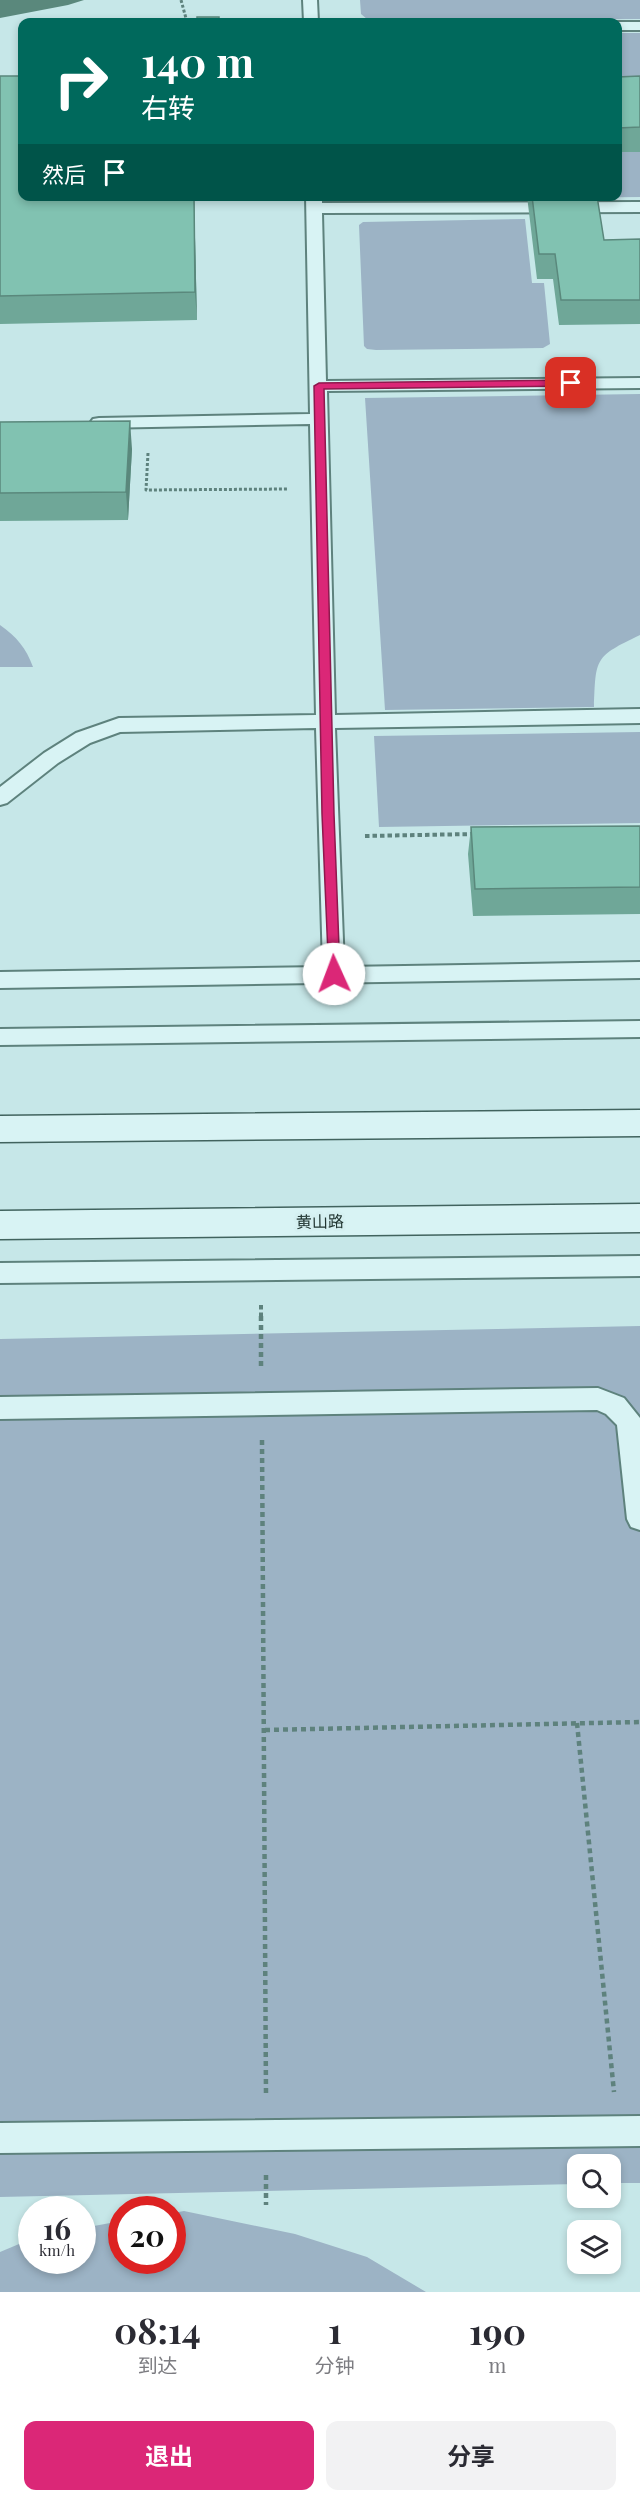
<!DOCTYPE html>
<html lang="zh">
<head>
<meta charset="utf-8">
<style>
  body { margin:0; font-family:"Playfair Display","Noto Sans SC",serif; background:#f2f2f3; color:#2b2b33; height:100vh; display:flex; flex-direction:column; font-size:22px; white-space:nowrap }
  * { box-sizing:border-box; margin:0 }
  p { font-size:20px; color:#7c7c81 }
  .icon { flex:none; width:33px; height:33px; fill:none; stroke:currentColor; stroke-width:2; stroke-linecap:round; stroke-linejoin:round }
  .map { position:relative; height:2292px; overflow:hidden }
  .details { display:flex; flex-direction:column; background:#fff; flex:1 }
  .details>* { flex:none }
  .top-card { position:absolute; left:18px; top:18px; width:604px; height:183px; border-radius:12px; box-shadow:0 3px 9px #0003; background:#00695c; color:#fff; overflow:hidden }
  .controls { position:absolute; left:567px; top:2154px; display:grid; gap:12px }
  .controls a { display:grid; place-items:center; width:54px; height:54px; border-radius:12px; background:#fff; box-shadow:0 3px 9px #0003; font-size:30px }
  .speed { position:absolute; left:18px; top:2196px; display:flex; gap:12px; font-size:30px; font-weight:700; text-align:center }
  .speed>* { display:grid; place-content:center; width:78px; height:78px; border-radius:50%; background:#fff; box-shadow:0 3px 9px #0003; line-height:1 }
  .speed small { font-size:15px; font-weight:400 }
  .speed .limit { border:9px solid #d22; background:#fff; color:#111 }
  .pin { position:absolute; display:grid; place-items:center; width:51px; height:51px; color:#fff; margin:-26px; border-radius:12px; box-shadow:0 3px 9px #0006 }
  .me { position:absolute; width:66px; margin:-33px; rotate:358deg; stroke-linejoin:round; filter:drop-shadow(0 0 4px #0008) }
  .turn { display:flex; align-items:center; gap:21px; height:126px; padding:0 24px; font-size:27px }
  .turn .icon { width:78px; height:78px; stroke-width:2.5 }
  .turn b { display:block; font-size:42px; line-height:51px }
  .then { display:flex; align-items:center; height:57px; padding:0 24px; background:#0003; gap:12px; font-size:22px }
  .eta { display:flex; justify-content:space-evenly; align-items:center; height:102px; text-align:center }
  .eta b { font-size:36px; font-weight:700; line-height:42px }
  .primary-button { display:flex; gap:12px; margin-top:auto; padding:12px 24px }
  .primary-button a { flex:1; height:69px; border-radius:12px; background:#db2777; color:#fff; font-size:24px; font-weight:700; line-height:69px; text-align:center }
  .primary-button a+a { background:#f2f2f3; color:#2b2b33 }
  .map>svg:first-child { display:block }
</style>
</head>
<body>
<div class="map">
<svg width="640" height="2292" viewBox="0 0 640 2292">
  <rect width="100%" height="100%" fill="#c6e7e8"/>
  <path fill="#9cb3c5" d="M360 0H640V19L379 20 367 19 361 14Z
    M618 33H640V197L376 200 363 197 618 196Z
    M525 219 532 283H544L550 344 543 348 376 350 367 349 364 346 359 225 363 222Z
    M640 394V635C594 657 596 658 594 707L385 710 365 398Z
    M0 625C17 637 26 648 33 667H0Z
    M640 732V823L379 827 374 736Z
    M640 1326V2183H611L610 2164H578L577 2184 0 2197V1339Z
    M184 2211 295 2234 367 2257 426 2292H0V2252L31 2239 32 2260H82L83 2228 121 2221 122 2260H172L173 2213Z"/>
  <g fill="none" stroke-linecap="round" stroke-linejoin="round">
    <defs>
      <path id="service" d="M303 0H317L318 22H304Z
        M615 22H640V30H618V22Z
        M306 196H322V203L640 202V212L322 213 326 381 640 378V388L327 391 335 715 640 709V723L335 728 344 967 640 962V978L0 988V972L323 967 316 728 120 732 90 743 58 763 7 803 0 805V787L44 753 76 733 119 718 316 715 310 424 99 428 93 427 90 423 93 419 99 418 310 414Z
        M640 1021V1037L0 1045V1029Z
        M640 1256V1276L0 1283V1263Z
        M598 1388 624 1398 640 1418V1530L631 1527 627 1519 617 1425 606 1414 597 1410 0 1419V1397Z
        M640 2116V2146L0 2153V2123Z"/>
      <path id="secondary" d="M640 1110V1136L0 1142V1116Z
        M640 1204V1232L0 1239V1211Z"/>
    </defs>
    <use href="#service" stroke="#5e827d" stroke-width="4"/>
    <use href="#secondary" stroke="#41635e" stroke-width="3"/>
    <path stroke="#5e827d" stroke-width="3" stroke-dasharray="3 2" stroke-linecap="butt" d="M181 0 187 22
      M148 453 146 490 287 489"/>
    <path stroke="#5e827d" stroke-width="4" stroke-dasharray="4.5 3" stroke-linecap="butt" d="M365 836 474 834
      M261 1305V1318"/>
    <path stroke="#5e827d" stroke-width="4.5" stroke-dasharray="5 4" stroke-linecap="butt" d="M261 1316V1367
      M262 1440 266 2096
      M577 1723 614 2092
      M265 1730 640 1722
      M266 2175V2205"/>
    <use href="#service" fill="#d8f3f4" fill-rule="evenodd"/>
    <use href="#secondary" fill="#d8f3f4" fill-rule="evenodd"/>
  </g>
  <path fill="#6fa798" d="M0 76 22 196H194L197 320 0 324Z
    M640 76V152H618V77Z
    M527 196H597L604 240 640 239V324L559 325 553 279H537Z
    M0 422 132 449 128 520 0 521Z
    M640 826V914L473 916 468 854 471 827Z"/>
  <path fill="#5a887c" d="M0 0H84L68 5 0 18Z
    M194 196 197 320 195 292Z
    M130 421 132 449 128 520 126 492Z"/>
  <path fill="#81c2b1" stroke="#5a887c" stroke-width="1.5" d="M197 17H219V22H197Z
    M0 76H22V196H194L195 292 0 296Z
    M640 76V127L618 128V77Z
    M532 196H597L604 240 640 239V300H561L555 254H539Z
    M130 421 126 492 0 493V422Z
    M640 826V887L475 889 471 827Z"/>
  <path fill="#db2777" stroke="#8e194d" stroke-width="1.5" d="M571 380 575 381V386L324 389 334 814 340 974 334 979 329 978 322 814 314 386 319 383Z"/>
  <g text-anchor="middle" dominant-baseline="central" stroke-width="6" stroke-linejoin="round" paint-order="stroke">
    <g font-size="16" fill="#203430" stroke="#d5f0f1">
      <text transform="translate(320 1221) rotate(-1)">黄山路</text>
    </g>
  </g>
</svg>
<div class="controls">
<a><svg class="icon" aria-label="search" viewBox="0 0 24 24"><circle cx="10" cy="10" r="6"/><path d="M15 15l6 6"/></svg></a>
<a><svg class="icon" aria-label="layers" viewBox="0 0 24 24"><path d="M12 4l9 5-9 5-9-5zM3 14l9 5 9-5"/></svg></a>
</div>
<div class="speed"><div>16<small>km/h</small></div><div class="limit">20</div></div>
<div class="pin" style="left:571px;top:383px;background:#d93025"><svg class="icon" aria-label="arrive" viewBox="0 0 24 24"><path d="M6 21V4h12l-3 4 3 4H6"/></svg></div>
<svg class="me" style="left:334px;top:974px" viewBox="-20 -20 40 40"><circle r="19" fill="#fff"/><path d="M0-13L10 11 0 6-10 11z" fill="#db2777"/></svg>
<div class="top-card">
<div class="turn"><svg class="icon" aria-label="right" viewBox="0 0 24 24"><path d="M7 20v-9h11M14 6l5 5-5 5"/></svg><div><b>140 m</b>右转</div></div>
<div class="then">然后<svg class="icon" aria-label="arrive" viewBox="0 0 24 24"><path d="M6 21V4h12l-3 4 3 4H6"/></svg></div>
</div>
</div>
<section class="details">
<div class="eta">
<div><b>08:14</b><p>到达</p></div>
<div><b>1</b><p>分钟</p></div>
<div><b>190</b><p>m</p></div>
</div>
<div class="primary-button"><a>退出</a><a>分享</a></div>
</section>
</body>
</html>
